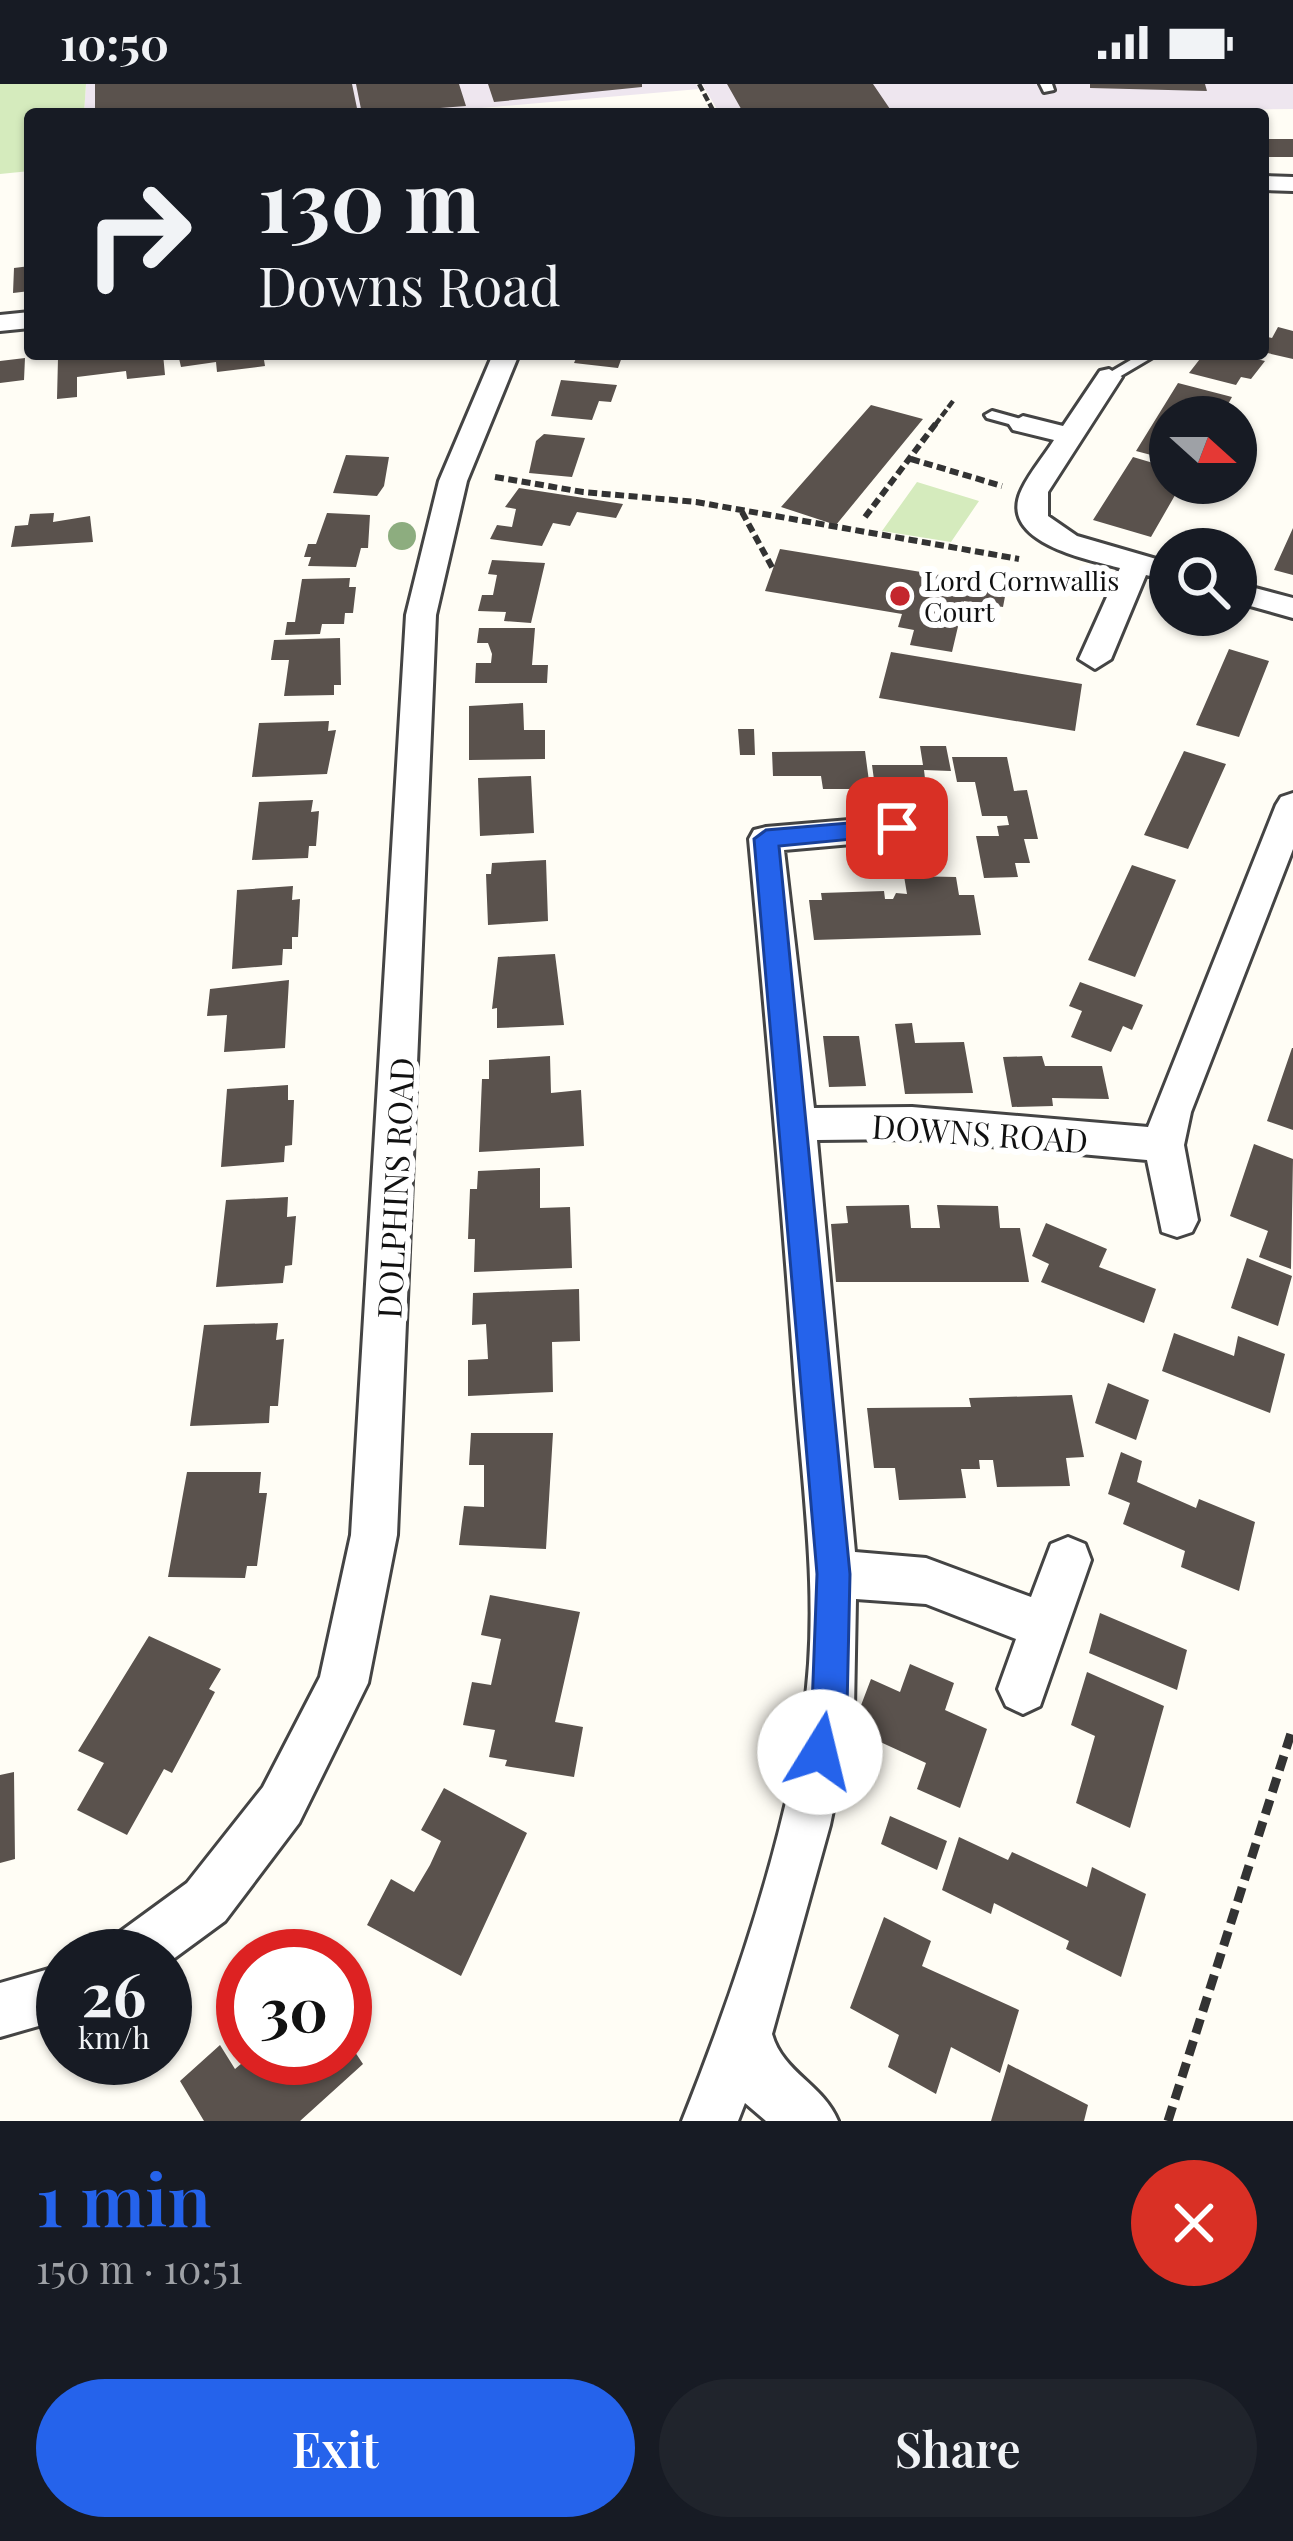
<!DOCTYPE html>
<html lang="en">
<head>
<meta charset="utf-8">
<style>
  body { margin:0; font-family:"Playfair Display",serif; background:#20242c; color:#f1f3f6; height:100vh; display:flex; flex-direction:column; font-size:45px; white-space:nowrap }
  * { box-sizing:border-box; margin:0 }
  p { font-size:39px; color:#9ea1a6 }
  .icon { flex:none; width:66px; height:66px; fill:none; stroke:currentColor; stroke-width:2; stroke-linecap:round; stroke-linejoin:round }
  .map { position:relative; height:2037px; overflow:hidden }
  .drawer { display:flex; flex-direction:column; background:#171b24; flex:1 }
  .drawer>* { flex:none }
  .top-card { position:absolute; left:24px; top:24px; width:1245px; height:252px; border-radius:12px; box-shadow:0 3px 9px #0004; background:#171b24; color:#f1f3f6; overflow:hidden }
  .needle { width:78px; rotate:111deg }
  .tools { position:absolute; left:1149px; top:312px; display:grid; gap:24px }
  .tools a { display:grid; place-items:center; width:108px; height:108px; border-radius:50%; background:#171b24; box-shadow:0 3px 9px #0004; font-size:60px }
  .speed { position:absolute; left:36px; top:1845px; display:flex; gap:24px; font-size:60px; font-weight:700; text-align:center }
  .speed>* { display:grid; place-content:center; width:156px; height:156px; border-radius:50%; background:#171b24; box-shadow:0 3px 9px #0004; line-height:1 }
  .speed small { font-size:30px; font-weight:400 }
  .speed .limit { border:18px solid #d22; background:#fff; color:#111 }
  .pin { position:absolute; display:grid; place-items:center; width:102px; height:102px; color:#fff; margin:-51px; border-radius:24px; box-shadow:0 6px 18px #0006 }
  .me { position:absolute; width:132px; margin:-66px; rotate:9deg; stroke-linejoin:round; filter:drop-shadow(0 0 9px #0008) }
  .turn { display:flex; align-items:center; gap:42px; height:252px; padding:0 36px; font-size:54px }
  .turn .icon { width:156px; height:156px; stroke-width:2.5 }
  .turn b { display:block; font-size:84px; line-height:102px }
  .round { display:grid; place-items:center; flex:none; width:126px; height:126px; border-radius:63px; background:#20242c }
  .summary { display:flex; align-items:center; justify-content:space-between; height:204px; padding:0 36px }
  h1 { font-size:72px; font-weight:600; line-height:90px; color:#2563eb }
  .button { display:flex; gap:24px; margin-top:auto; padding:24px 36px }
  .button a { flex:1; height:138px; border-radius:72px; background:#2563eb; color:#fff; font-size:48px; font-weight:600; line-height:138px; text-align:center }
  .button a+a { background:#20242c; color:#f1f3f6 }
  .status { display:flex; justify-content:space-between; align-items:center; height:84px; padding:0 60px; background:#171b24; direction:ltr }
  .status svg { height:33px; fill:currentColor }
  .map>svg:first-child { display:block }
</style>
</head>
<body>
<div class="status"><b>10:50</b><svg viewBox="0 0 49 12"><path d="M0 12V9h3v3zM5 12V6h3v6zM10 12V3h3v9zM15 12V0h3v12zM26 1h20v11H26zM47 4h2v5h-2z"/></svg></div>
<div class="map">
<svg width="1293" height="2037" viewBox="0 0 1293 2037">
  <rect width="100%" height="100%" fill="#fffdf5"/>
  <path fill="#eee6ef" d="M86 0H696L699 5 412 30H84Z
    M702 0H1293V25L720 30Z"/>
  <path fill="#d5ebbd" d="M0 0H86L84 30H30V87L0 90Z
    M917 398 979 417 951 458 882 447Z"/>
  <path fill="#5a524d" d="M95 0H352L358 29 95 30Z
    M356 0H459L466 22 362 30Z
    M488 0H642V3L494 18Z
    M727 0H873L890 25 744 30Z
    M1090 0H1205L1207 7 1090 4Z
    M1263 55H1293V73H1263Z
    M30 182V207L13 209 14 184Z
    M1278 243 1293 247V275L1263 268V252L1272 254Z
    M76 270H163L165 291 127 295 126 287 77 293V313L57 315 58 274Z
    M178 270H263L265 282 217 288 216 278 181 283Z
    M578 270H623L618 284 574 279Z
    M1236 270 1265 277 1251 295 1241 293 1236 301 1189 289 1203 271Z
    M25 274 24 296 0 299V277Z
    M561 296 617 301 611 318 599 317 592 336 551 332Z
    M1178 299 1232 313 1221 333H1170V376L1136 367Z
    M871 321 923 335 836 441 781 423Z
    M544 350 585 354 572 393 529 389 536 357Z
    M346 371 389 373 384 402 377 412 333 409Z
    M1133 373 1170 384V399H1182L1151 453 1093 436Z
    M519 404 623 420 616 434 577 428 570 442 553 439 542 462 490 455 497 441 512 443 516 425 505 423Z
    M54 429 53 438 90 432 93 458 11 463 15 442 28 441 30 430Z
    M327 429 370 431 368 464H361L356 483 308 482 311 473H304L308 460H316Z
    M1293 444V491L1274 486Z
    M780 465 1007 502 1003 523 964 517 952 568 910 561 914 546 898 543 902 530 765 507Z
    M492 476 545 479 531 539 504 537 506 528 478 527 482 511H493L497 491 488 490Z
    M350 494 349 503H356L353 529H345L344 540H322L320 550 285 551 287 538H295L302 495Z
    M479 544H535L532 581H548L547 599H475L476 579H491L492 570 488 559H477Z
    M340 554 341 601H334V611L284 612 289 576H271L274 556Z
    M1229 565 1269 577 1239 653 1196 641Z
    M891 568 1082 600 1075 647 879 614Z
    M523 619 524 646H545V675L469 676V622Z
    M329 637 328 647 336 646 327 690 252 693 259 639Z
    M738 645H754L755 671H740Z
    M920 662H946L951 687 924 686 926 703H875L872 681H923Z
    M865 667 870 705H823L821 692H773L772 668Z
    M1184 667 1226 680 1188 765 1144 751Z
    M952 673H1007L1014 707 1027 706 1038 755H1024L1030 779H1015L1018 793 984 794 976 752H999L997 742 1009 741 1007 732H982L975 698H957Z
    M531 692 534 749 480 752 478 694Z
    M313 716 311 728 319 727 316 762H309L308 774 252 776 259 718Z
    M546 776 548 837 488 841 486 790H491L492 779Z
    M1132 781 1176 796 1135 893 1088 876Z
    M904 792 956 793 959 811H974L981 851 814 856 809 816H822L821 809 884 807 885 815H893L896 809 907 810Z
    M293 802 292 816 300 815 298 853H292V865H283L282 881 232 885 237 806Z
    M555 870 564 941 497 944V924L492 925 498 873Z
    M289 896 285 964 224 968 227 931 207 932 210 905Z
    M1080 898 1143 921 1132 946 1123 942 1111 968 1071 953 1082 927 1069 922Z
    M912 939 915 959 964 958 973 1009 905 1010 895 940Z
    M823 952H859L866 1002 829 1003Z
    M1292 964H1293V1046L1267 1037Z
    M550 972 551 1009 581 1006 584 1062 479 1068 482 995H489V976Z
    M1042 972 1045 982H1102L1109 1015 1052 1014 1053 1022 1012 1023 1003 973Z
    M288 1001V1016H294L293 1039 292 1061 285 1062 284 1078 221 1083 227 1005Z
    M1254 1060 1293 1075 1291 1185 1259 1173 1268 1147 1230 1132Z
    M540 1084V1124L570 1123 572 1184 474 1188 475 1155H468L470 1105H477L478 1087Z
    M288 1113 287 1133 296 1132 292 1181 285 1182 283 1199 216 1203 226 1116Z
    M909 1121 911 1144H940L937 1121 998 1122 1000 1144H1020L1029 1198H836L831 1140 848 1139 846 1122Z
    M1046 1139 1107 1165 1099 1183 1156 1205 1144 1239 1041 1198 1049 1180 1032 1172Z
    M1247 1174 1292 1192 1278 1242 1231 1224Z
    M579 1205 580 1257 552 1258 553 1308 468 1312V1276L488 1275 486 1240 472 1241 473 1209Z
    M278 1239 276 1256 284 1255 278 1322H270L269 1339 190 1342 204 1241Z
    M1174 1249 1234 1272 1238 1252 1285 1270 1270 1329 1162 1287Z
    M1108 1299 1149 1316 1136 1356 1095 1339Z
    M1072 1311 1084 1373 1066 1374 1070 1402 997 1403 993 1376H979L980 1385H961L966 1414 899 1416 895 1384H874L867 1324 971 1323 969 1314Z
    M471 1349H553L546 1465 459 1461 464 1422 484 1423V1381H469Z
    M1121 1368 1142 1377 1137 1398 1196 1424 1199 1415 1255 1438 1239 1507 1181 1483 1185 1467 1123 1440 1130 1419 1108 1410Z
    M187 1388H261L259 1409H267L257 1482H247L245 1494 168 1493Z
    M490 1511 580 1528 555 1638 583 1643 574 1693 505 1682 507 1676 489 1673 495 1646 463 1641 472 1598 491 1601 501 1555 481 1551Z
    M1100 1529 1187 1566 1177 1606 1089 1569Z
    M149 1552 221 1585 209 1605 215 1608 172 1689 164 1685 127 1751 77 1726 104 1679 78 1667Z
    M910 1580 954 1599 945 1626 987 1645 960 1724 917 1705 926 1679 852 1645 871 1595 900 1608Z
    M1087 1588 1164 1622 1130 1744 1076 1719 1095 1652 1071 1641Z
    M14 1688 15 1775 0 1779V1691Z
    M444 1704 527 1749 461 1892 367 1841 391 1795 414 1808 430 1781 441 1757 421 1746Z
    M890 1732 947 1757 937 1786 881 1760Z
    M959 1753 1008 1776 1012 1768 1087 1803 1092 1783 1146 1810 1121 1893 1066 1865 1069 1857 994 1819 991 1830 942 1806Z
    M884 1833 931 1857 922 1882 1019 1926 1000 1989 951 1963 936 2010 888 1983 899 1951 850 1924Z
    M345 1953 363 1980 300 2037H204L180 1997 220 1961 235 1985 248 1974H345Z
    M1008 1980 1088 2021 1084 2037H991Z"/>
  <g fill="none" stroke-linecap="round" stroke-linejoin="round">
    <defs>
      <path id="lane" d="M1040 0H1052L1054 6 1044 8Z
        M1141 270H1158L1114 296 1102 293Z
        M992 327 1028 337 1030 340 1023 344 987 334 985 331Z"/>
      <path id="street" d="M1263 92 1293 93V107L1263 106Z
        M30 228V244L0 247V231Z
        M493 270H519L467 397 436 531 397 1451 368 1599 299 1739 225 1837 165 1881V1872H105L113 1853 187 1799 263 1703 320 1593 351 1451 406 531 439 397Z
        M1109 285 1122 293 1048 408V432L1077 452 1170 479V497L1146 491 1111 575 1095 585 1079 575 1120 484C1086 475 996 458 1022 405 1030 388 1044 372 1054 356L1013 346 1009 340 1023 332 1063 342 1100 287Z
        M1236 499 1293 514V534L1236 518Z
        M1293 709V765L1191 1028 1184 1061 1198 1136 1192 1148 1177 1153 1162 1148 1147 1076 912 1055 817 1056 855 1468 926 1474 1031 1513 1051 1460 1068 1453 1085 1460 1091 1476 1040 1622 1023 1630 1006 1622 998 1605 1016 1555 926 1520 856 1515 854 1625 830 1741 772 1950C783 1989 823 2000 838 2037H766L745 2019 738 2037H682C732 1912 783 1761 804 1627 820 1520 803 1407 795 1300 782 1118 766 937 749 755L754 746 766 743 897 732 909 735 914 744 909 753 897 756 784 766 814 1024 912 1023 1148 1043 1276 721 1281 713Z
        M63 1881V1935L0 1953V1899Z"/>
    </defs>
    <use href="#lane" stroke="#444" stroke-width="6"/>
    <use href="#street" stroke="#444" stroke-width="6"/>
    <path stroke="#333" stroke-width="4.5" stroke-dasharray="8 3" stroke-linecap="butt" d="M699 0 715 30
      M935 341 953 317"/>
    <path stroke="#333" stroke-width="6" stroke-dasharray="9 4.5" stroke-linecap="butt" d="M911 375 1002 402
      M495 393 583 408 696 418 1019 475
      M742 428 773 485
      M865 433 937 338"/>
    <path stroke="#333" stroke-width="9" stroke-dasharray="15 8" stroke-linecap="butt" d="M1168 2037 1293 1643"/>
    <use href="#lane" fill="#fff" fill-rule="evenodd"/>
    <use href="#street" fill="#fff" fill-rule="evenodd"/>
  </g>
  <circle fill="#8dad7f" cx="402" cy="452" r="14"/>
  <path fill="#2563eb" stroke="#184099" stroke-width="3" d="M897 735 905 738V750L779 762 850 1490 847 1624 832 1680 820 1686 807 1680 802 1668 812 1624 817 1490 754 755 766 746Z"/>
  <circle fill="#c4262e" stroke="#fff" stroke-width="4.5" cx="900" cy="512" r="12"/>
  <g text-anchor="middle" dominant-baseline="central" stroke-width="12" stroke-linejoin="round" paint-order="stroke">
    <g font-size="27" fill="#111" stroke="#fff" text-anchor="start">
      <text x="924" y="496">Lord Cornwallis<tspan x="924" dy="31">Court</tspan></text>
    </g>
    <g font-size="33" fill="#111" stroke="#fff">
      <text transform="translate(980 1048) rotate(4)">DOWNS ROAD</text>
      <text transform="translate(394 1104) rotate(-87)">DOLPHINS ROAD</text>
    </g>
  </g>
</svg>
<div class="tools">
<a><svg class="needle" viewBox="-14 -14 28 28"><path d="M0-13l5 13h-10z" fill="#e53935"/><path d="M0 13l5-13h-10z" fill="#9ea1a6"/></svg></a>
<a><svg class="icon" aria-label="search" viewBox="0 0 24 24"><circle cx="10" cy="10" r="6"/><path d="M15 15l6 6"/></svg></a>
</div>
<div class="speed"><div>26<small>km/h</small></div><div class="limit">30</div></div>
<div class="pin" style="left:897px;top:744px;background:#d93025"><svg class="icon" aria-label="arrive" viewBox="0 0 24 24"><path d="M6 21V4h12l-3 4 3 4H6"/></svg></div>
<svg class="me" style="left:820px;top:1668px" viewBox="-20 -20 40 40"><circle r="19" fill="#fff"/><path d="M0-13L10 11 0 6-10 11z" fill="#2563eb"/></svg>
<div class="top-card">
<div class="turn"><svg class="icon" aria-label="right" viewBox="0 0 24 24"><path d="M7 20v-9h11M14 6l5 5-5 5"/></svg><div><b>130 m</b>Downs Road</div></div>
</div>
</div>
<section class="drawer">
<div class="summary"><div><h1>1 min</h1><p>150 m · 10:51</p></div><a class="round" style="background:#d93025;color:#fff"><svg class="icon" aria-label="close" viewBox="0 0 24 24"><path d="M6 6l12 12M18 6L6 18"/></svg></a></div>
<div class="button"><a>Exit</a><a>Share</a></div>
</section>
</body>
</html>
